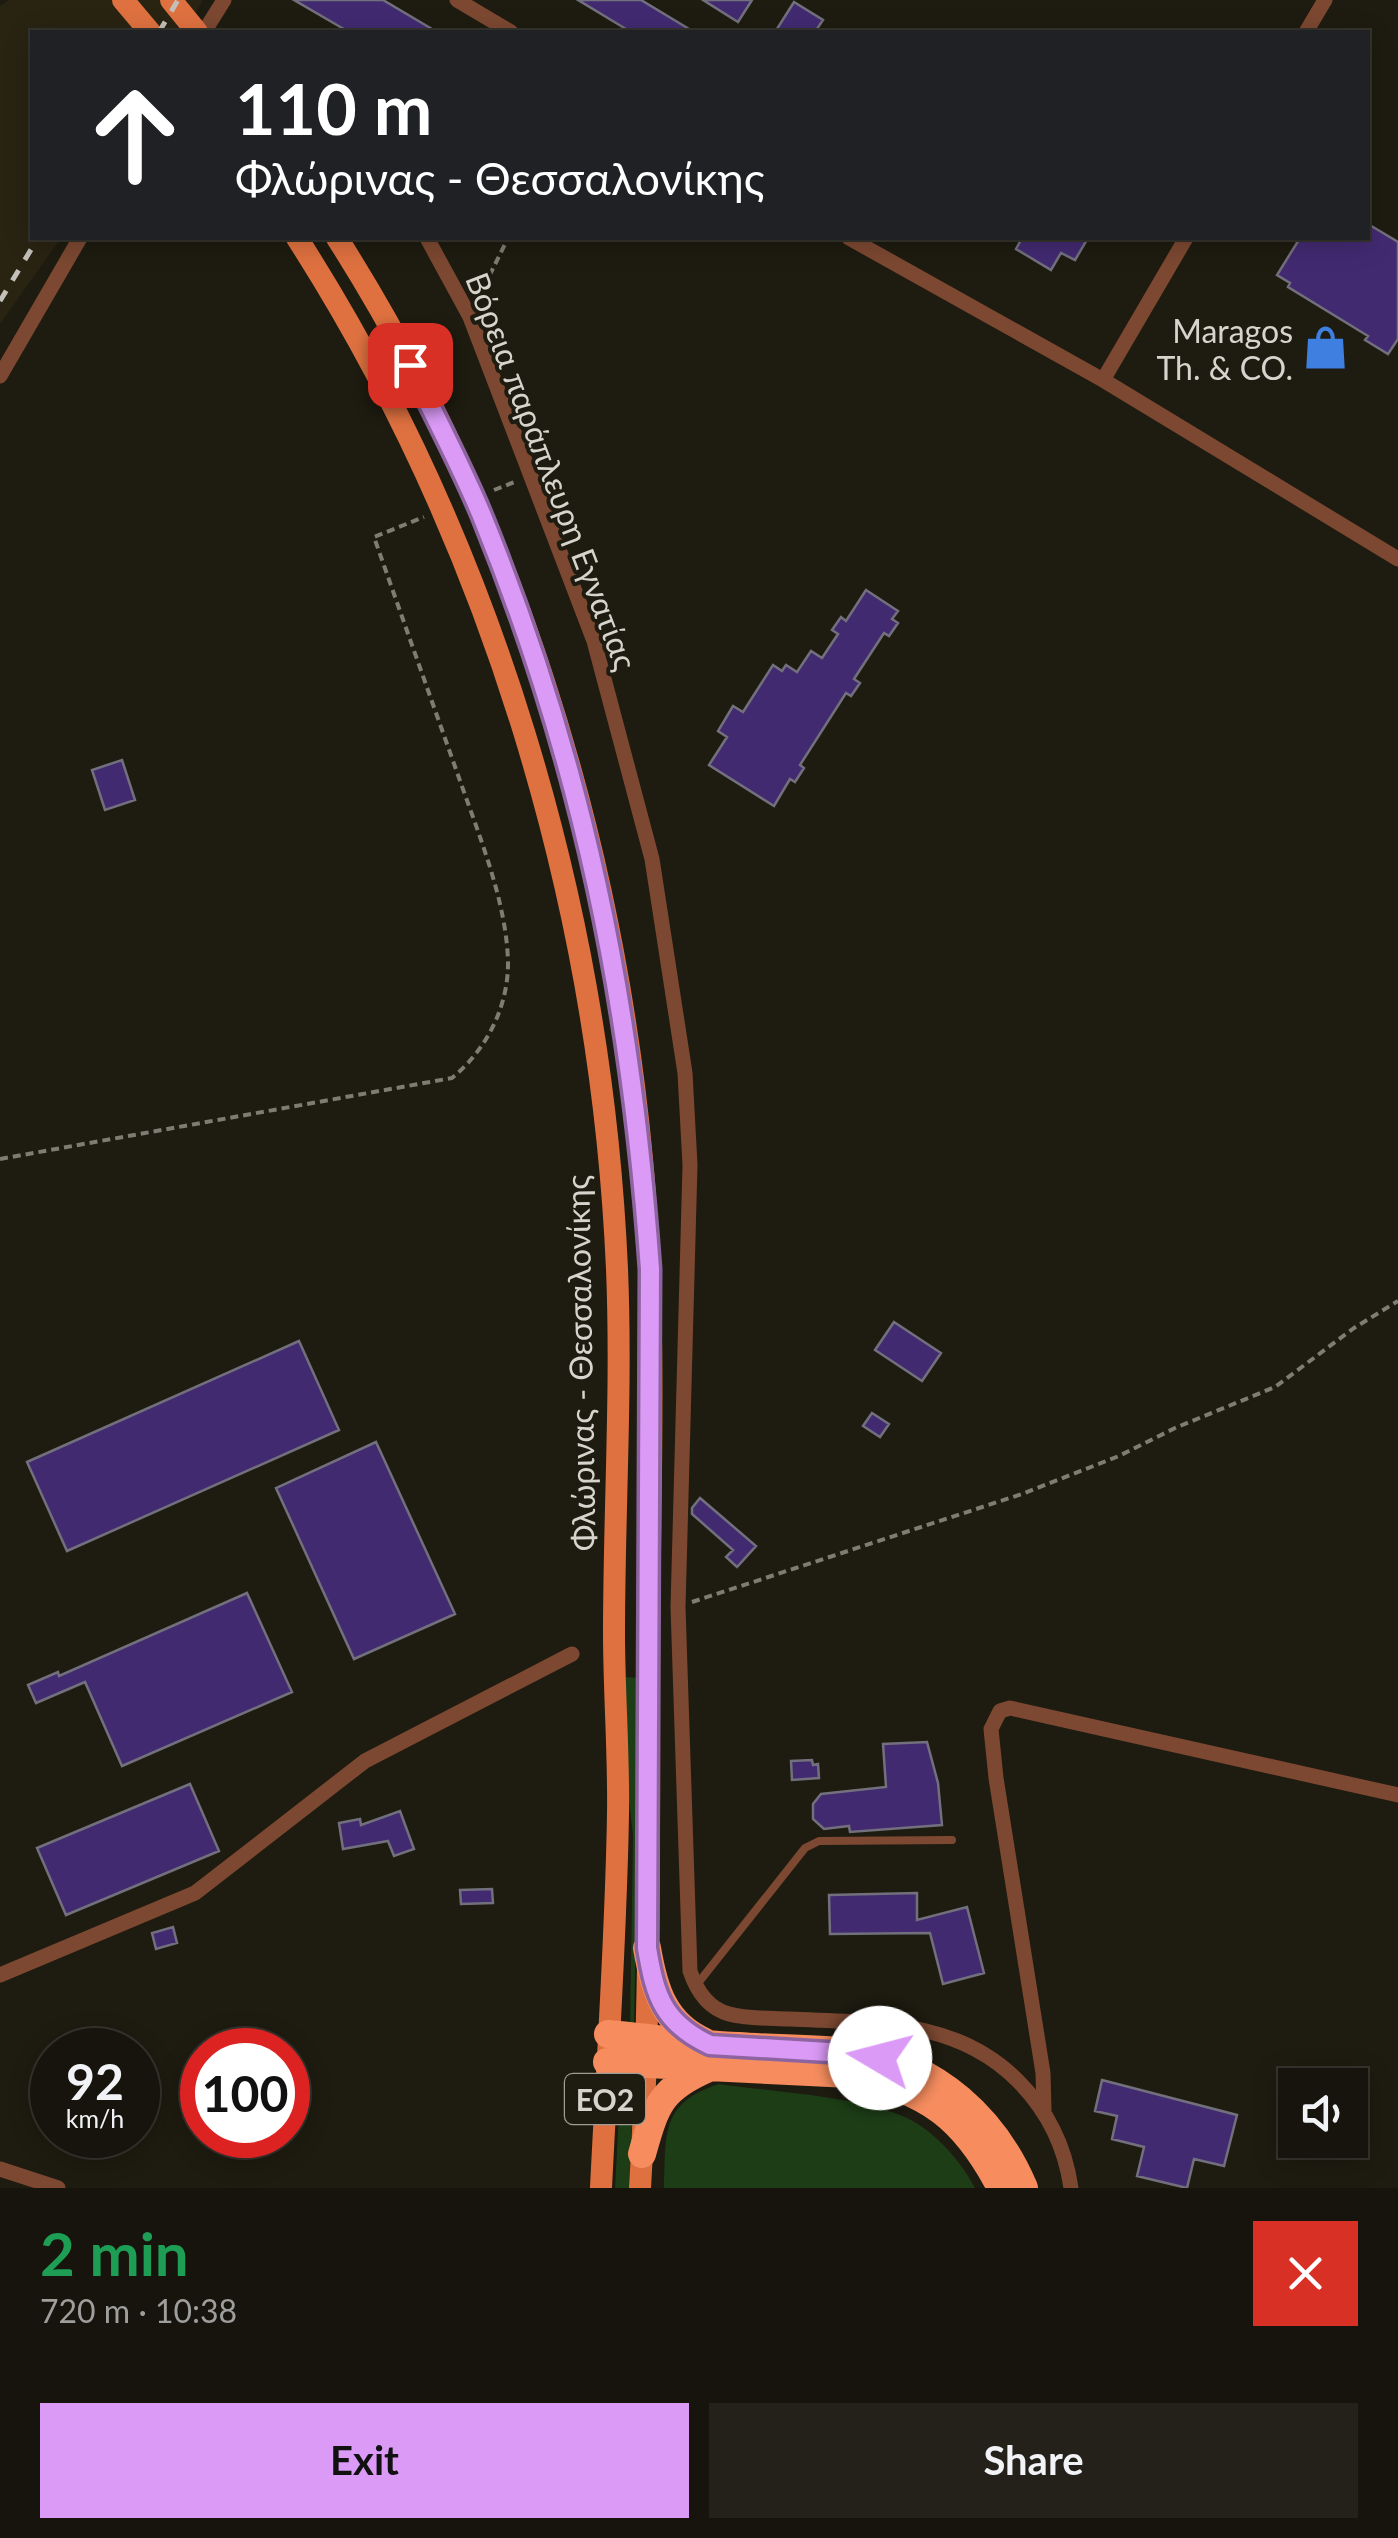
<!DOCTYPE html>
<html lang="en">
<head>
<meta charset="utf-8">
<style>
  body { margin:0; font-family:Lato,sans-serif; background:#23211a; color:#f1f3f6; height:100vh; display:flex; flex-direction:column; font-size:38px; white-space:nowrap }
  * { box-sizing:border-box; margin:0 }
  p { font-size:32px; color:#9e9e9d }
  .icon { flex:none; width:55px; height:55px; fill:none; stroke:currentColor; stroke-width:2; stroke-linecap:round; stroke-linejoin:round }
  .map { position:relative; height:2188px; overflow:hidden }
  .panel { display:flex; flex-direction:column; background:#16140c; flex:1 }
  .panel>* { flex:none }
  .banner { position:absolute; left:30px; top:30px; width:1340px; height:210px; border-radius:0px; box-shadow:0 5px 25px #0003,0 0 0 2px #35332d; background:#202124; color:#fff; overflow:hidden }
  .controls { position:absolute; left:1278px; top:2068px; display:grid; gap:20px }
  .controls a { display:grid; place-items:center; width:90px; height:90px; border-radius:0px; background:#16140c; box-shadow:0 5px 25px #0003,0 0 0 2px #35332d; font-size:50px }
  .speed { position:absolute; left:30px; top:2028px; display:flex; gap:20px; font-size:50px; font-weight:700; text-align:center }
  .speed>* { display:grid; place-content:center; width:130px; height:130px; border-radius:50%; background:#16140c; box-shadow:0 5px 25px #0003,0 0 0 2px #35332d; line-height:1 }
  .speed small { font-size:25px; font-weight:400 }
  .speed .limit { border:15px solid #d22; background:#fff; color:#111 }
  .pin { position:absolute; display:grid; place-items:center; width:85px; height:85px; color:#fff; margin:-42px; border-radius:20px; box-shadow:0 5px 15px #0006 }
  .me { position:absolute; width:110px; margin:-55px; rotate:278deg; stroke-linejoin:round; filter:drop-shadow(0 0 8px #0008) }
  .turn { display:flex; align-items:center; gap:35px; height:210px; padding:0 40px; font-size:45px }
  .turn .icon { width:130px; height:130px; stroke-width:2.5 }
  .turn b { display:block; font-size:70px; line-height:85px }
  .round { display:grid; place-items:center; flex:none; width:105px; height:105px; border-radius:0px; background:#23211a }
  .overview { display:flex; align-items:center; justify-content:space-between; height:170px; padding:0 40px }
  h1 { font-size:60px; font-weight:700; line-height:75px; color:#1e9e55 }
  .action { display:flex; gap:20px; margin-top:auto; padding:20px 40px }
  .action a { flex:1; height:115px; border-radius:0px; background:#da9af6; color:#111; font-size:40px; font-weight:700; line-height:115px; text-align:center }
  .action a+a { background:#23211a; color:#f1f3f6 }
  .map>svg:first-child { display:block }
</style>
</head>
<body>
<div class="map">
<svg width="1398" height="2188" viewBox="0 0 1398 2188">
  <rect width="100%" height="100%" fill="#1e1b10"/>
  <path fill="#292312" d="M9 0H203L184 32H32V238H61L0 324V6Z"/>
  <path fill="#1c3d16" d="M626 1677 640 1678 634 2026H630L633 1835 623 1750Z
    M624 2082H634L629 2188H615L620 2096Z
    M719 2084C771 2092 876 2097 918 2124 942 2140 962 2163 975 2188H664C666 2134 660 2103 719 2084Z"/>
  <path fill="#422a71" stroke="#72707c" stroke-width="2.5" d="M294 0H383L437 32H349Z
    M578 0H641L694 32H631Z
    M703 0H752L738 22Z
    M794 2 823 20 815 32H775Z
    M1368 224 1398 242V339L1388 354 1365 340 1368 336 1288 287 1290 283 1277 275 1300 238H1368Z
    M1022 238H1088L1075 260 1061 253 1051 270 1016 249Z
    M866 590 898 611 892 619 898 623 889 636 884 633 854 679 860 683 851 696 846 693 800 765 804 768 795 782 790 779 774 806 709 765 727 737 718 731 733 706 743 712 773 665 782 671 786 665 797 672 811 651 822 658 838 634 832 630 841 617 846 621Z
    M122 760 135 800 105 810 92 770Z
    M894 1322 941 1353 922 1381 875 1350Z
    M299 1341 339 1430 67 1551 27 1462Z
    M872 1413 889 1424 880 1437 863 1426Z
    M376 1442 455 1614 354 1659 276 1488Z
    M700 1498 756 1546 737 1567 726 1557 733 1550 692 1514V1508Z
    M247 1593 292 1692 122 1766 85 1682 36 1703 28 1685 58 1672 59 1676Z
    M927 1742 938 1783 942 1825 850 1832 849 1826 824 1829 813 1819V1804L821 1794 886 1787 883 1744Z
    M812 1760 813 1765 818 1764 819 1778 792 1780 791 1761Z
    M190 1784 219 1851 66 1915 37 1848Z
    M400 1811 414 1849 394 1856 388 1841 343 1849 339 1823 360 1819 361 1825Z
    M492 1889 493 1903 461 1904 460 1890Z
    M917 1893V1920L967 1907 984 1973 943 1984 930 1933 830 1934 829 1895Z
    M173 1927 177 1943 156 1949 152 1933Z
    M1102 2080 1237 2115 1224 2166 1194 2159 1187 2188 1137 2176 1144 2147 1112 2139 1117 2116 1095 2111Z"/>
  <g fill="none" stroke-linecap="round" stroke-linejoin="round">
    <path stroke="#7f7c73" stroke-width="4" stroke-dasharray="8 5" stroke-linecap="butt" d="M478 299 508 238
      M494 490 517 481
      M0 1159 452 1078C485 1051 507 1010 508 966 508 904 478 833 458 775 430 696 402 617 374 537L424 517
      M692 1602 1022 1494 1119 1456 1175 1428 1275 1387 1354 1328 1398 1301"/>
    <path stroke="#7c4831" stroke-width="8" d="M695 1987 805 1848 819 1841 952 1840"/>
    <path stroke="#7c4831" stroke-width="15" d="M457 0 511 32
      M204 32 224 0
      M1306 32 1325 0
      M427 238 470 317 594 641 652 859 685 1073 690 1165 678 1607 690 1971C696 1989 707 2008 729 2014 747 2019 771 2018 790 2019 872 2023 956 2018 1018 2081 1048 2111 1065 2146 1071 2188
      M849 238 1103 380 1398 559
      M0 376 80 238
      M1103 380 1186 238
      M0 1975 195 1893 365 1761 572 1654
      M1044 2110 1043 2073 996 1778 991 1729 1000 1711 1010 1708 1398 1795
      M0 2169 58 2188"/>
    <path stroke="#df7140" stroke-width="22" d="M123 0 150 32
      M171 0 197 32
      M297 238C492 542 601 908 617 1269 622 1390 614 1511 614 1633 614 1693 619 1754 618 1814 616 1939 607 2064 601 2188
      M337 238C511 511 612 837 642 1159 657 1320 650 1482 649 1643 649 1825 651 2007 640 2188"/>
    <path stroke="#f78d5f" stroke-width="28" d="M647 1948C654 1989 664 2024 705 2042
      M608 2034C652 2038 695 2044 738 2046 778 2049 820 2048 860 2053 937 2065 995 2119 1024 2188
      M607 2062 850 2074C928 2090 965 2118 1001 2188
      M642 2154C656 2105 660 2089 709 2068"/>
    <path stroke="#c3c0b9" stroke-width="5" stroke-dasharray="12 12" stroke-linecap="butt" d="M159 32 178 0
      M0 301 38 238"/>
  </g>
  <g fill="none" stroke-linecap="round" stroke-linejoin="round">
    <defs>
      <path id="route" d="M410 365C434 415 461 465 482 516 583 764 631 1002 650 1269L647 1948C655 1996 663 2023 710 2045L861 2054 880 2058"/>
    </defs>
    <use href="#route" stroke="#8e64a0" stroke-width="25"/>
    <use href="#route" stroke="#da9af6" stroke-width="18"/>
  </g>
  <defs>
    <symbol id="shop-bare" viewBox="-9 -9 18 18"><path d="M-5-2.5h2.3a2.7 3.5 0 0 1 5.4 0H5L5.5 6h-11ZM-1.5-2.5h3a1.5 2.3 0 0 0-3 0Z" fill="#3f7fe0" stroke="#1e1b10" stroke-width="2.5" paint-order="stroke"/></symbol>
  </defs>
  <g fill-rule="evenodd">
    <use href="#shop-bare" x="1294" y="316" width="63" height="63"/>
  </g>
  <g text-anchor="middle" dominant-baseline="central" stroke-width="8" stroke-linejoin="round" paint-order="stroke">
    <rect fill="#1e1b10" stroke="#a09c94" stroke-width="2.5" x="565" y="2074" width="80" height="50" rx="8"/>
    <g font-size="30" font-weight="bold" fill="#d7d4cd">
      <text x="605" y="2099">ΕΟ2</text>
    </g>
    <g font-size="32" fill="#d7d4cd" stroke="#1e1b10" text-anchor="end">
      <text x="1293" y="330">Maragos<tspan x="1293" dy="37">Th. &amp; CO.</tspan></text>
    </g>
    <g font-size="32" fill="#d7d4cd" stroke="#1e1b10">
      <text transform="translate(552 471) rotate(69)">Βόρεια παράπλευρη Εγνατίας</text>
      <text transform="translate(580 1363) rotate(-91)">Φλώρινας - Θεσσαλονίκης</text>
    </g>
  </g>
</svg>
<div class="controls">
<a><svg class="icon" aria-label="sound" viewBox="0 0 24 24"><path d="M4 9h4l5-4v14l-5-4H4zM17 9q2 3 0 6"/></svg></a>
</div>
<div class="speed"><div>92<small>km/h</small></div><div class="limit">100</div></div>
<div class="pin" style="left:410px;top:365px;background:#d93025"><svg class="icon" aria-label="arrive" viewBox="0 0 24 24"><path d="M6 21V4h12l-3 4 3 4H6"/></svg></div>
<svg class="me" style="left:880px;top:2058px" viewBox="-20 -20 40 40"><circle r="19" fill="#fff"/><path d="M0-13L10 11 0 6-10 11z" fill="#da9af6"/></svg>
<div class="banner">
<div class="turn"><svg class="icon" aria-label="ahead" viewBox="0 0 24 24"><path d="M12 20V5M6 11l6-6 6 6"/></svg><div><b>110 m</b>Φλώρινας - Θεσσαλονίκης</div></div>
</div>
</div>
<section class="panel">
<div class="overview"><div><h1>2 min</h1><p>720 m · 10:38</p></div><a class="round" style="background:#d93025;color:#fff"><svg class="icon" aria-label="close" viewBox="0 0 24 24"><path d="M6 6l12 12M18 6L6 18"/></svg></a></div>
<div class="action"><a>Exit</a><a>Share</a></div>
</section>
</body>
</html>
